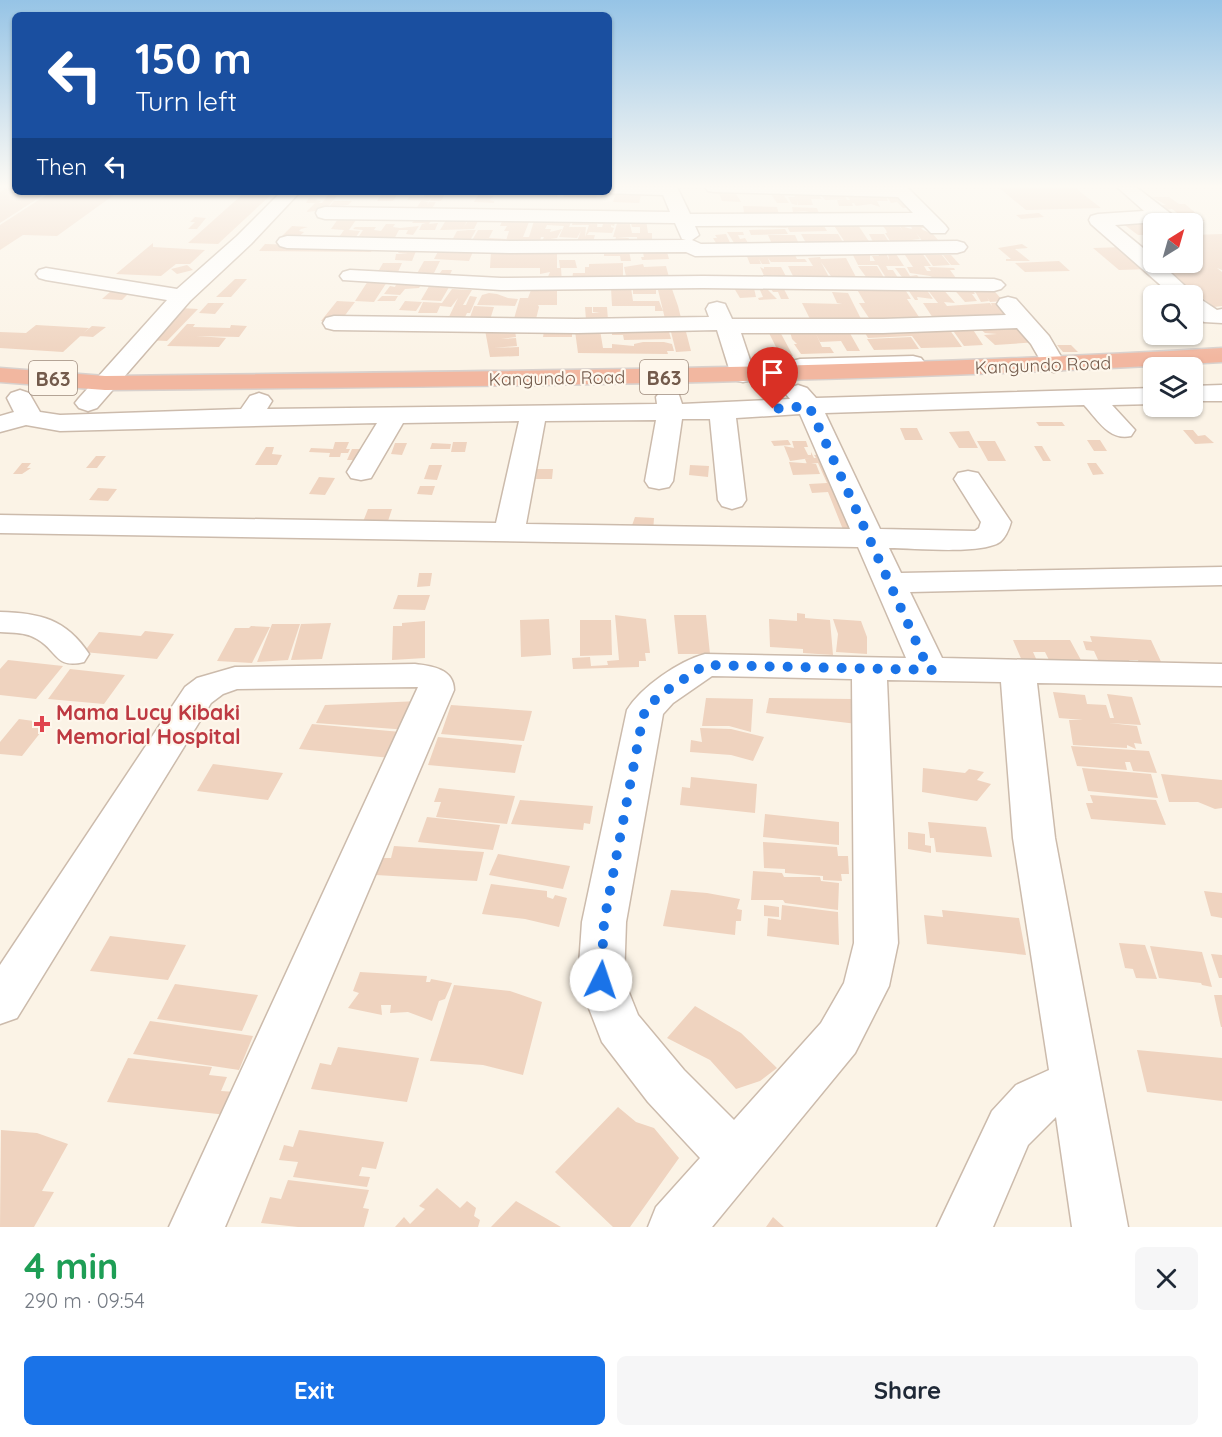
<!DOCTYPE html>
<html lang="en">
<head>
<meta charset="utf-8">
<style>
  body { margin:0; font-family:Quicksand,sans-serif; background:#f6f6f7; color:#1f2937; height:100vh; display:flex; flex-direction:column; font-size:22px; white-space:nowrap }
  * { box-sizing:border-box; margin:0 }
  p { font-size:20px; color:#747a83 }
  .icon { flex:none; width:33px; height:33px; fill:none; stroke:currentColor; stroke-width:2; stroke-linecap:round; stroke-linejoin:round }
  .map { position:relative; height:1227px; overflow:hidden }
  .panel { display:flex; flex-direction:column; background:#fff; flex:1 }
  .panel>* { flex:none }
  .top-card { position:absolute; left:12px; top:12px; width:600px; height:183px; border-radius:9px; box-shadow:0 2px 4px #0004; background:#1a4fa0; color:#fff; overflow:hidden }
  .needle { width:39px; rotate:37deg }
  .controls { position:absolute; left:1143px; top:213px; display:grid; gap:12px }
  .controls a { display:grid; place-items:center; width:60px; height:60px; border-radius:9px; background:#fff; box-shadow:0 2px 4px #0004; font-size:30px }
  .pin { position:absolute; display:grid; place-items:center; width:51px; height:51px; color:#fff; margin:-62px -26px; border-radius:50% 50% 50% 0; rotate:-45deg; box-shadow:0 0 6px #0007 }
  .pin .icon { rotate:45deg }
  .me { position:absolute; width:66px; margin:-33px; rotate:4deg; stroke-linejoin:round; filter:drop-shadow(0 0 4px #0008) }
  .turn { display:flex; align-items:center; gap:21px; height:126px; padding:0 24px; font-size:27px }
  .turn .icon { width:78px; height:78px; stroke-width:2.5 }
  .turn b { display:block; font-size:42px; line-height:51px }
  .then { display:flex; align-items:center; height:57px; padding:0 24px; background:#0003; gap:12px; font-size:22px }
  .round { display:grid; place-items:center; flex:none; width:63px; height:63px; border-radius:9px; background:#f6f6f7 }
  .summary { display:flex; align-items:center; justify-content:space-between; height:102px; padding:0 24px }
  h1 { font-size:36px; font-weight:700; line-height:45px; color:#1e9e55 }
  .cta { display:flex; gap:12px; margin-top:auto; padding:12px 24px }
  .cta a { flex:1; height:69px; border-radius:9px; background:#1a73e8; color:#fff; font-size:24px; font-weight:700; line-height:69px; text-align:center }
  .cta a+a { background:#f6f6f7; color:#1f2937 }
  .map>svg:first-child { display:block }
</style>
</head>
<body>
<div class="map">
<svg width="1222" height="1227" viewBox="0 0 1222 1227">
  <rect width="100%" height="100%" fill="#fbf3e6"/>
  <path fill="#efd3bf" d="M8 187H15V192H48L0 223V192Z
    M998 187H1074L1101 208 1026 210Z
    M793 191 800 192 801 196H807L805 192H816L822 199H811L813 205H798L797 201V205L792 204 788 197H795Z
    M818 191 843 193 847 200H850L846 194 858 193 863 200 860 193H884L888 201H877L880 207 871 204 856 206 854 203H852L853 206H839L837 200 845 199 825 200Z
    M51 192H118L57 236 23 235 0 250V225Z
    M245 192H274L218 244 188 243Z
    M383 192H399L393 201H377Z
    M424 192H446L441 201H430L433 195 429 201 407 200 409 197H424Z
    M480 192H495L494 195 484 196H494L489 200 494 201V203L474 202Z
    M525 192H558L557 197 525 195Z
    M565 192H598L596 198 563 197Z
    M642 192 639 203 613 202 615 196H612L613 193Z
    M719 193 736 194 741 202 722 201Z
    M770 193 783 194 789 203H777Z
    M328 195 337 196 325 210 306 212 315 203H306L309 198 317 199 316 200 321 201 319 203H322Z
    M886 195H899L913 207 903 208 897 202 891 203Z
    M1152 197H1169L1179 204H1185L1205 221H1188L1172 209 1167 210 1161 205H1166Z
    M334 201H352L348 205H336L349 206 343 212 328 208Z
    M421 201 428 202 427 206 429 202H436L431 210 416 209Z
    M743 206 777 207 780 218H745Z
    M792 207 817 208 821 219 800 218 799 213 809 211 793 212Z
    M1039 213 1044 217 1021 219 1016 215Z
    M340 216 358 217 349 230 360 231 356 237H339L344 230 331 229Z
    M195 217 206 218 197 229H188L195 222H190Z
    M448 217 468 219 464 227 469 219H479L474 229 440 230Z
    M504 217 521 218 519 222H529L523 237H529L534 221 572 220 569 227H586L585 237 589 225H572L573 220H598L597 227H602L603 224H598L599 220H616L614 226 611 225V227L614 228 612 233 589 232 587 235H595L593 242 577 241 581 231 577 238 559 237 564 226 547 225 545 229H551L550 232 562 229 557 238H550L557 239 555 245H540L544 237H541L539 245 505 244 509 231H504L507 226H500Z
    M416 218 432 219 429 224 438 223 435 230H419L422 224 426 223H412Z
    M1141 219 1154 228V235H1138L1118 220Z
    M618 220H629L632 233H640V227H632L630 220H646L648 233H652V246L615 241 616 237 629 238 627 242H637V237H613Z
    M895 220 903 231 897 221H907L911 226 904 227 912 229 909 221H922L927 228H921L923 230 933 234 938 240 930 241 927 247 916 233 920 239 912 240 915 244 894 247 885 233H887L886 230 879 221Z
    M754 221H821L827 231 790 232 786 225 787 228 757 227Z
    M831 221 856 222 872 246 848 247Z
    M386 224H395L393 227 400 228 419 226 413 235 406 234 408 230H399L392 243 355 242 363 230 353 229 355 227H376L374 230 381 231Z
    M292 226 308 227 301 229 299 231 304 232 293 242 277 241Z
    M785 229 788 234 751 235 749 230Z
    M469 230H476L468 244H450L457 231Z
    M478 230H493L489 238 506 239 503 245 470 244Z
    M727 232H743L744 235H738L740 239 745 238 751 248 738 249Z
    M726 234 732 247 719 248 713 238H717L715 235Z
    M801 234H838L846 247 806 243Z
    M869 234H884L889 242H873Z
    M1222 234V270L1217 268 1222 272V306L1214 307 1167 271 1204 269H1193L1185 262H1192V235Z
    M768 235H795L799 244H772Z
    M153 243V247L205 250 190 264H176L161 276 116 274Z
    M265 244 374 247 371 252 259 251Z
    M1022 244 1028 248 1015 249 1030 261H1006V259H1011L998 248Z
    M403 245 418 246 412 261 395 260 396 254H408L398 253Z
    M441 246 475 247 469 261 434 259Z
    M1124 247 1151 269 1119 270 1093 248Z
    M491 251 557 252V268H561L562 283 547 279 550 272 540 274V268H490Z
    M620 251H629L631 261H621L620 256H604V253H620Z
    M851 251H865L870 255V261H875L872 256H879L878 253H886L889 260 888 254H896L904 266H886L888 270H893L900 281H888L878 265H858Z
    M667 252 669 259 642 260 641 257H644L643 253Z
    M903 252 922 253 931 266H924L927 271H931L928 267 954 268 955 270H950L956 278H946L949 283 925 282 922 277H932L930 276 910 273 907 267H913Z
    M794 253 797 259H805L807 262H771L768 258 770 264H762L759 259 761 264H750L746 254Z
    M925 255H942L950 265 933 266Z
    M943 255H951L960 265H951Z
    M820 257 821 259 846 258 857 279H833L821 262 830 279 795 280 788 266H813L808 258Z
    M559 260H575L577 268H560Z
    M424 261H440L434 273H440L442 270H452L449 277H415Z
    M1059 261 1070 271 1025 272 1015 263Z
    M383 263H402L398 272 379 270Z
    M623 263V282L572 280 573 273H585V267H589V264Z
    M643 264 644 267 666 266 670 281H627L624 267Z
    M187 265 193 270 177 274 171 269Z
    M858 266H877L886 281H869Z
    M760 267 764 269V267H781L789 282H767Z
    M895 268H905L910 276 917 275 921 280 905 281Z
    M235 279H247L231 297H216Z
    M368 281 387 282 374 302 355 301Z
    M432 281 452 282 441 301 421 300Z
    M397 282 422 283 419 288 405 289 400 295 384 294 390 286 395 287Z
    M855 286 904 288 911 299H907L921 320 871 321 859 303H865Z
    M924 286 933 299 917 297 918 300H915L906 287Z
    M951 286H969L975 294H972L977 301 965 302Z
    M972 286H990L1003 301 990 302 987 297 989 301 981 302Z
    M611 288H631L633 301H659L663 311H655V306H612Z
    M734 288H754L756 297 740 298Z
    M926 288H942L955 303 944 302 947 306 990 303 992 306 991 303H997L1011 319 935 321 923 303H938Z
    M452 289 472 290 463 305H466L470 296 477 297 470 313H467L464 319 446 323 458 298 451 307 440 306 437 313H418L423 302 442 303Z
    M672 289 678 306 682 322 666 323 658 290Z
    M771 289H784L789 299H781L778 292H773Z
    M531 290H557V305H538L539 307 535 323 513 322 520 298H528Z
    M633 290H656V294H633Z
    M760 290H768L777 299 759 300 758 298 763 297Z
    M111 291 130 292 122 300 102 299Z
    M832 292 848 293 862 321H811L802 303 842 304 837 303Z
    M489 293 497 294 508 298 518 299 515 306 477 305 482 295Z
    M382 296H398L395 301H377Z
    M337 301 355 302 340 322 321 321Z
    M405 301 422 302 416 311 399 310Z
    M208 303H224L215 314 199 313Z
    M474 306 494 307 489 323H468Z
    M585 307H592V313H600L593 312V307H607L608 320H586Z
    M180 308 198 309 167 341 145 340Z
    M187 324H195L193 327 230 328 231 325 247 326 239 337 196 336 226 338 219 347 167 346Z
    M1018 324 1038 342 995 345 984 335 997 334 985 333 978 327Z
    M36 325 89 328 63 352 0 348V332L26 333Z
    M949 325H970L983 345 964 346Z
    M92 326 106 327 93 337 80 336Z
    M905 326 910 334 906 327 947 326 962 347 921 348 912 336 868 338 862 328Z
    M668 328 671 339 624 340 623 335H612V330Z
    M670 328H685L691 351 676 352Z
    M778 328 793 356 781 357 768 331Z
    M789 328H847L860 351H847L841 341 820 342 816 334 822 347H830L834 353 801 354 794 344H797L792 339Z
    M485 330 515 331 516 337 501 339 516 338 517 346 494 348 519 347V356L490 357Z
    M572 330V337H543L544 331Z
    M600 330 603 348H612V344L634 346V344L643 342H664L672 344 674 351H667L668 354 578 353 575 331Z
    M911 337 919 349 874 350 867 339Z
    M1057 345H1071L1078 352H1063Z
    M1036 422H1062L1065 426H1039Z
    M900 428H917L923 440H905Z
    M1183 430H1193L1198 436 1205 435 1214 443 1195 444Z
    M969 431 978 448H959L949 432Z
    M788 440 791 445 774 446 771 441Z
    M1087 440H1100L1107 451H1094Z
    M792 441H806L808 447H804L808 455H811V452L814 458H816L814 455 820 454 859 532H844L828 492 812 493 809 484 827 483 818 463 807 464 805 459 811 458 790 461 784 446 794 448Z
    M977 441H995L1006 461H988Z
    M335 442H349L346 449H350L348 453H341L340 457H329L330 453 309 452 311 448 333 449Z
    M453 442H467L465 452H451Z
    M395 443H407L402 455 391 454Z
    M432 443 451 444 450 449H430Z
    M1034 446H1042L1051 461H1043Z
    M266 447H274L272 454 282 455 277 465H255Z
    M352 449H362L356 460H347Z
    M96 456H106L97 468H86Z
    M789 462 816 464 820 474 793 475Z
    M22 463H31L27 468H31L22 474H13Z
    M1087 463H1096L1104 474 1093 475Z
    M429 465H442L437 480 424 479Z
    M690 465 709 466 708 477 689 475Z
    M537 469H553L552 479H536Z
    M319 477 335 478 325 495 309 494Z
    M420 486H435L432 495 417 494Z
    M98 488 117 489 108 501 89 500Z
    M368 509H392L386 527H361Z
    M635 517 654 518 653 532 630 531Z
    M419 573H432L430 586 417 587Z
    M398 595H430L425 610 393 609Z
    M797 613 805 614V618L830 620 833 655 803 653V649L770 647 769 619 797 621Z
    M615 615 646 619 650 653H645L646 661H639V667L573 669 572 658 590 657 591 666 608 665 607 661 619 660Z
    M674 615H706L710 654H678Z
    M549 619 551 655 521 657 520 620Z
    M833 619 861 621 867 637V654L836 652 838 634Z
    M580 620H611L612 655 580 656Z
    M425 621V658L392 660 393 626H402V623Z
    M331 623 322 659 291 660 301 624Z
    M272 624H300L288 660 257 662Z
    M251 626 270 627 252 663 217 661 235 628H249Z
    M145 631 174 634 157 659 84 652 99 632 141 636Z
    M1090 636 1151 640 1163 666 1140 665 1138 660H1129L1131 664 1099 662 1094 651 1086 650 1083 641 1092 642Z
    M1013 640H1070L1082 662H1050L1045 652H1033L1038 663H1023Z
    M8 660 63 666 36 699 0 695V669Z
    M70 669 125 675 104 704 48 699Z
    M1053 692 1085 695 1087 704 1106 705 1110 718H1114L1107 694 1132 697 1141 725 1109 723 1137 726 1142 744 1134 743 1136 749 1127 745V748L1073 745 1069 720H1083L1059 718Z
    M706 698 753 699 751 732 729 726H702Z
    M769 698 852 699 857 724 766 713Z
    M420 701 408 730 316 723 325 705Z
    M451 705 532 711 524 741 441 734Z
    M19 719 48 723 22 756 0 754V742Z
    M312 724 401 732 391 758 299 749Z
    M700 728 731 729 764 737 753 761 731 755 690 752 691 740 702 742Z
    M438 737 522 745 515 773 428 765Z
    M1071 746 1149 751 1157 773 1133 771 1130 762H1125L1127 770 1077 766Z
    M213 764 283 773 268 800 197 791Z
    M923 768 965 773 969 769 984 772 977 780 991 784 977 801 922 792Z
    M1082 768 1151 774 1158 798 1088 791Z
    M1161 774 1222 780V808L1215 809 1198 802H1169Z
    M691 777 757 784 755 813 680 805 682 787 690 788Z
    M439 788 515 796 507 824 436 817 441 802H434Z
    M1090 795 1156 800 1166 825 1091 819 1086 803H1093Z
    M520 800 593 806 590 824 584 823 583 830 511 824Z
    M765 814 839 822V845L763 837Z
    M427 817 500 825 493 850 418 842Z
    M928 822 986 827 992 857 936 852 934 838H930Z
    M908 832 925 834V845L931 846V853L908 849Z
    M763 842 837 847 838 856H848L849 874H841L842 881 823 880V876L785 873V869L764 868Z
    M394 846 484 852 477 881 376 875 382 858H391Z
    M498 854 570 866 563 889 489 875Z
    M753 871 782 873 784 877H820L821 881 839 883 838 910 785 903 783 900H751Z
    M491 884 547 891V897L553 899 555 895 567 898 559 927 525 919 482 914Z
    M671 890 707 893 740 899 737 909 742 910 741 921H736L735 935 663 926Z
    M1204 891 1222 893V918L1211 916Z
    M764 905 779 907V917L764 916Z
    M782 905 838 912 839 945 767 936 768 918 781 920Z
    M942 910 1019 918 1026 955 927 944 924 915 943 917Z
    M110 936 186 945 168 980 90 971Z
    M1119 943 1145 945 1157 979 1136 978 1133 969 1125 968Z
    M1150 946 1202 952 1212 987 1202 985 1201 983 1159 978Z
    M1211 954 1222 955V978H1219Z
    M360 972 427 976 426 982H430L431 979 452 983 445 999 439 1001 432 1021 408 1012 390 1013 391 1005H381L382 1015 348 1008 359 993 353 991Z
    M175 984 258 995 242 1031 157 1019Z
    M454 985 510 991 542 1002 523 1075 483 1065 430 1061Z
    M1214 995H1222V1027H1221Z
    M695 1006 741 1033 777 1068 760 1081 736 1089 710 1060 667 1038Z
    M150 1021 253 1036 239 1070 133 1054Z
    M338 1047 419 1058 407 1102 311 1089 320 1063 331 1065Z
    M1137 1050 1222 1058V1101L1147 1092Z
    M128 1058 212 1067 209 1075 227 1077 221 1091 236 1092 227 1115 107 1102Z
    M618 1107 636 1122 654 1128 679 1158 630 1227H613L555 1172Z
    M1 1130 37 1133 68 1144 42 1191 54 1192 34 1227H0Z
    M299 1130 384 1142 376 1169 362 1167 359 1176 370 1177 367 1187 293 1177 298 1162 279 1160 284 1145 293 1147Z
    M288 1180 369 1190 363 1208 369 1209 364 1227H298L261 1223 270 1197 281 1199Z
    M437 1188 460 1208 467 1201 476 1208 474 1216 480 1220 478 1227H395L404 1217 410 1224 425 1209 419 1206Z
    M516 1201 561 1227H491Z
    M773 1217 784 1227H766Z"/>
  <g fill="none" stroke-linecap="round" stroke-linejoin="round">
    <defs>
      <path id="minor" d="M609 187H677L690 214 913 213 898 197 714 192 708 191 705 187H907L945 225 948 229 945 233H931L923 225 695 226 699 235 692 240 701 244 957 241 964 243 967 247 964 251 957 253 695 256 686 252 510 253 287 248 280 246 277 242 280 238 287 236 510 241 686 240 682 239 675 223 325 219 318 217 316 213 318 209 325 207 670 212 663 195 603 193 609 192Z
        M1117 187H1136L1179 220 1181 224 1157 222 1115 225 1154 257V262H1159L1196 296 1217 310 1222 309V323L1204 322 1192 312V296H1173L1091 224 1089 220 1091 216 1098 214 1144 211Z
        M281 192H300L251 244 190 301 97 408 88 411 79 408 75 403 79 398 167 300 46 280 39 278 36 274 39 270 46 268 177 289 237 236Z
        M350 270 501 278 703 276 994 279 1001 281 1005 285 1001 289 994 291 703 288 501 290 343 280 340 276 343 272Z
        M1008 297 1016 299 1049 336 1066 365 1062 370 1054 372 1046 370 1031 344 1017 328 883 333H741L755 375 752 380 743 382 734 380 731 375 717 330 577 333 334 330 326 328 323 323 326 318 334 316 577 319 709 317 706 309 709 304 717 302 725 304 732 319H883L1006 315 997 304 1000 299Z
        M913 356 921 358 925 363 921 368 800 373 792 371 788 366 792 361 800 359Z
        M798 385 807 388 816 398 1154 388V404L1112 405 1135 430 1131 436C1109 441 1098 420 1084 405L825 413 880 529 975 531 979 528 981 522 954 479 958 473 968 471 978 473 1011 522C1009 529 1006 537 1000 542 981 555 913 548 889 548L901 573 1222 567V585L910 592 942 658 1222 664V686L1037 683 1055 838 1128 1227H1072L1056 1117 1028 1145 993 1227H937L992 1111 1016 1085 1049 1070 1013 838 1001 682 887 680 898 943 889 986 855 1053 712 1227H648L656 1207 700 1158 648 1102 602 1042 578 980 582 922 627 710C641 687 679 661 705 654L906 658 858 547 0 533V515L496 523 519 421 403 423 371 478 361 480 351 478 347 472 377 423 60 431 26 425 0 432V416L14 412 7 398 11 393 20 390 29 393 40 412 60 415 241 409 250 396 259 393 268 396 272 401 267 409 657 404 656 397 660 392 669 389 678 392 682 404 790 399 785 393 789 388ZM800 414 850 529 526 524 545 421 656 420 645 481 649 487 659 489 669 487 673 481 682 419H710L718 500 722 506 732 509 742 506 746 500 736 418ZM712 676 852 679 854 943 844 983 821 1023 734 1120 684 1070 638 1015 624 980 626 922 663 714 673 703Z
        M1222 385V401H1192V386Z
        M0 612C40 613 66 619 89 654L84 662C55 669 58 651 37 639 26 632 13 633 0 632Z
        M415 664C432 666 454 669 454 690L225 1227H169L418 687 237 689 223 694 211 703 17 1018 0 1024V965L185 687 197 678 235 667Z"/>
      <path id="highway" d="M1222 348V362C850 384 478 386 105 390L0 382V368L105 376C478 371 850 370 1222 348Z"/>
    </defs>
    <use href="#minor" stroke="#ccbbac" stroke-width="3"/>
    <use href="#highway" stroke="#d8d1cd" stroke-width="3"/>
    <use href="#minor" fill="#fff" fill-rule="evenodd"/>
    <use href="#highway" fill="#f2b7a0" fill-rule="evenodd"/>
  </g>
  <linearGradient id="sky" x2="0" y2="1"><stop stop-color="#96c4e6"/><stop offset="0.52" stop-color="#fdfaf4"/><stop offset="1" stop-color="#fdfaf4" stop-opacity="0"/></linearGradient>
  <rect width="1222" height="358" fill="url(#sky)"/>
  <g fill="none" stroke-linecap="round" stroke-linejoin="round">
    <path stroke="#1a73e8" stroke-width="10" stroke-dasharray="0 18" d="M601 980 604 922 641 727 645 710 660 695 705 665 933 670 924 659 809 406 773 409"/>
  </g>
  <path fill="#e0444e" stroke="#fef7ec" stroke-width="2" d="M39 715h6v6h6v6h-6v6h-6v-6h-6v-6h6z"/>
  <g text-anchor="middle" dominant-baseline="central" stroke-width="4.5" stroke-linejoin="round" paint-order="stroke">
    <g font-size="18" fill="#735b4c" stroke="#fef7ec">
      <text transform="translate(1043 365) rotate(-2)">Kangundo Road</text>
      <text transform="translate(557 378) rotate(-1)">Kangundo Road</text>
    </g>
    <g fill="#fef7ec" stroke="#9d8a7c" stroke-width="1.5">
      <rect x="640" y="360" width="48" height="34" rx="4.5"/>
      <rect x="29" y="361" width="48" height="34" rx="4.5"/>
    </g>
    <g font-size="20" font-weight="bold" fill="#735b4c">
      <text x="664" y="377">B63</text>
      <text x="53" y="378">B63</text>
    </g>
    <g font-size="21" font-weight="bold" fill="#be3a42" stroke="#fef7ec" text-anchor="start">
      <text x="56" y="712">Mama Lucy Kibaki<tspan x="56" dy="24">Memorial Hospital</tspan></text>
    </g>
  </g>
</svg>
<div class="controls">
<a><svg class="needle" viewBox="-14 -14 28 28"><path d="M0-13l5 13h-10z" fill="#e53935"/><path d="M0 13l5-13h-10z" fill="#747a83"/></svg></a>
<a><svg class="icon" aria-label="search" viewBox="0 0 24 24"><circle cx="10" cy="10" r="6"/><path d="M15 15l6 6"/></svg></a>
<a><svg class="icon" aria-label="layers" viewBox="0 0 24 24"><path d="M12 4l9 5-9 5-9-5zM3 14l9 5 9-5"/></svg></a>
</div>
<div class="pin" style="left:773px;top:409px;background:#d93025"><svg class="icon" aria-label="arrive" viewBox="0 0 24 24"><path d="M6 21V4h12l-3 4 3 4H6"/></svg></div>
<svg class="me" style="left:601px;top:980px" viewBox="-20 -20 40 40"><circle r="19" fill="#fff"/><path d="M0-13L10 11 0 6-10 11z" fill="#1a73e8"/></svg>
<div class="top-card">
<div class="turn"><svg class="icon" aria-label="left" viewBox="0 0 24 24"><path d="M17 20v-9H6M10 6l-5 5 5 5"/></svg><div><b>150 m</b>Turn left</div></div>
<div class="then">Then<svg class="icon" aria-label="left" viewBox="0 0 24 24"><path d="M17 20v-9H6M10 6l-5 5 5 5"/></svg></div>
</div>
</div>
<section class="panel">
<div class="summary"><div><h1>4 min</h1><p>290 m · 09:54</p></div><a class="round"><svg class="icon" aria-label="close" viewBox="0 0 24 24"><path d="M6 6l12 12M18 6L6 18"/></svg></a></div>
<div class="cta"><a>Exit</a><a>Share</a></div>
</section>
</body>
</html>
